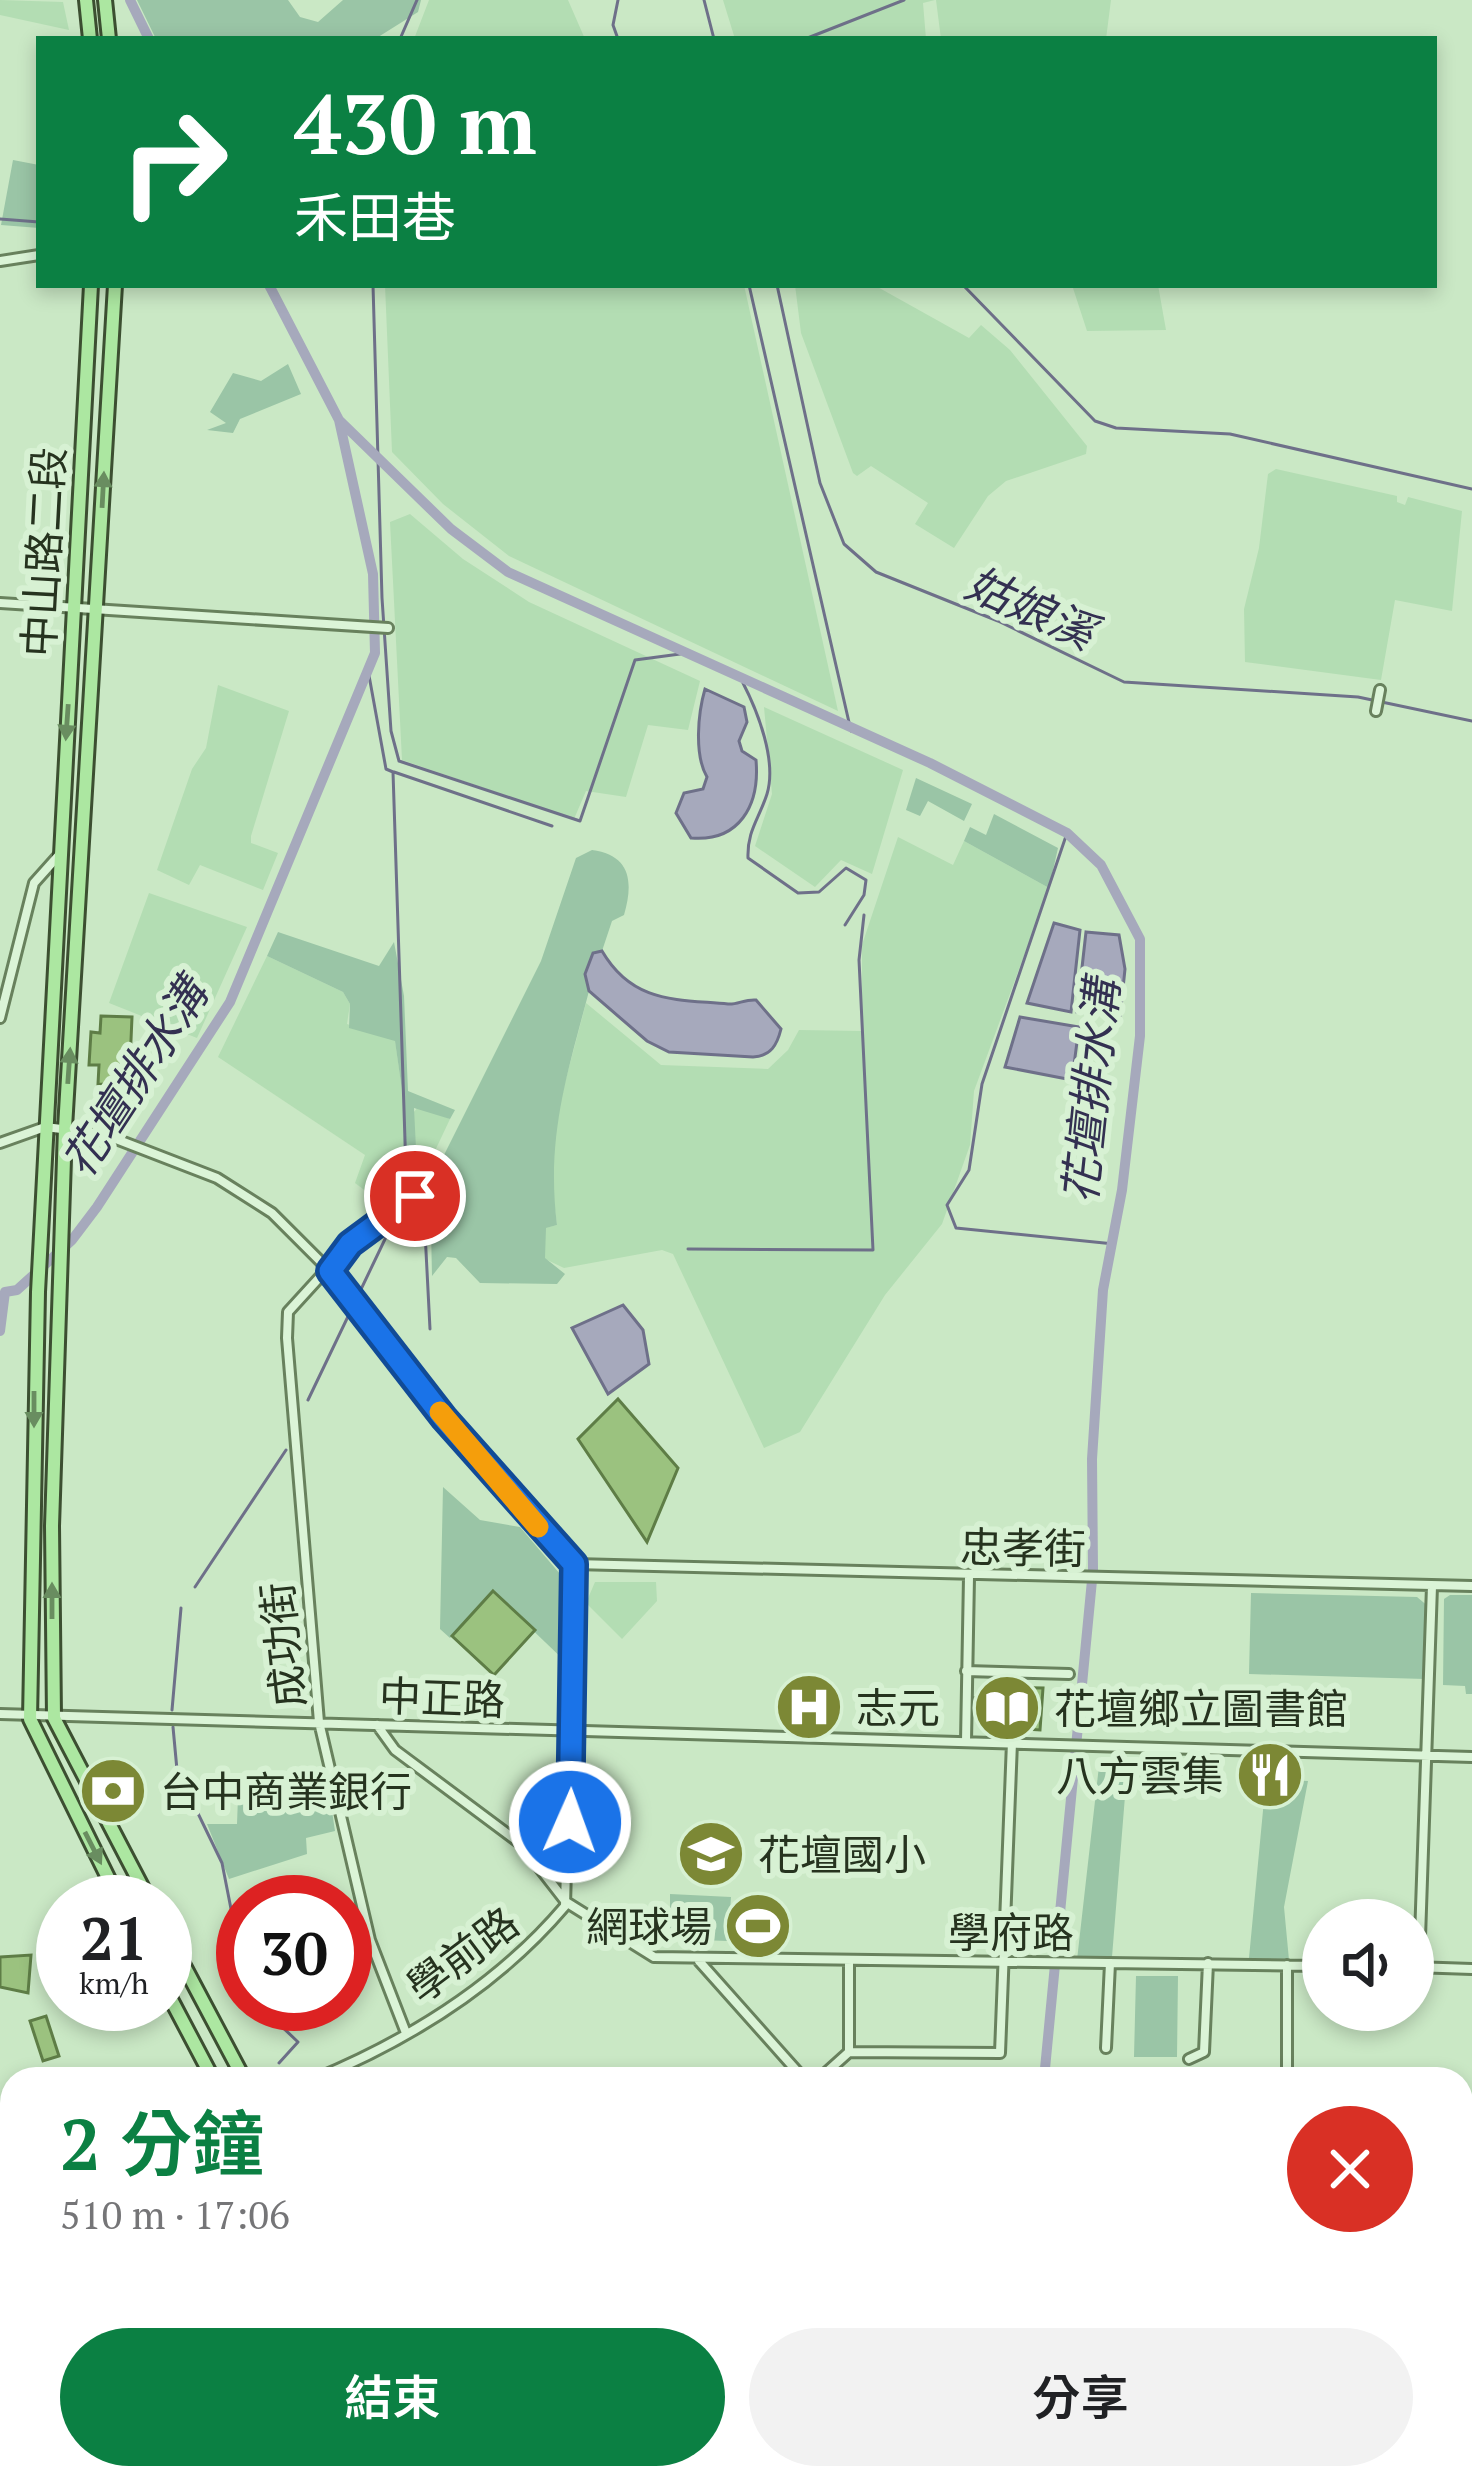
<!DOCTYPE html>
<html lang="zh-TW">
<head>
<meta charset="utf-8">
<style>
  body { margin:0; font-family:"PT Serif","Noto Sans TC",serif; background:#f2f2f2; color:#202124; height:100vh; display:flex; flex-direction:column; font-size:45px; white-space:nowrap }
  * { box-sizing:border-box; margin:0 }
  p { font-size:39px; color:#757577 }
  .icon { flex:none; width:66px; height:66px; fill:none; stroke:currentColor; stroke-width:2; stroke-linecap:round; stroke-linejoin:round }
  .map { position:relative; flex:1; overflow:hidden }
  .drawer { position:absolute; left:0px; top:2067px; width:1473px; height:423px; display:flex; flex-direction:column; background:#fff; border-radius:36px 36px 0 0; box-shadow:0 6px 18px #0003 }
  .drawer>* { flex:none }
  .guide { position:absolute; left:36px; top:36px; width:1401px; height:252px; border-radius:0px; box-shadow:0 6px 18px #0003; background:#0b8043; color:#fff; overflow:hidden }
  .controls { position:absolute; left:1302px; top:1899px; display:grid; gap:24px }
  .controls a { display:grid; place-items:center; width:132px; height:132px; border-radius:50%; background:#fff; box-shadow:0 6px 18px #0003; font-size:60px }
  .speed { position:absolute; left:36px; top:1875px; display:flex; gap:24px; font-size:60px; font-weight:700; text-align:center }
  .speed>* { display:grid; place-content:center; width:156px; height:156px; border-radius:50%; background:#fff; box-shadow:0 6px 18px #0003; line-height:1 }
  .speed small { font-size:30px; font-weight:400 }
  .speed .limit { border:18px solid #d22; background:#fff; color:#111 }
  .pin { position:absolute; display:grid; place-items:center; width:102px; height:102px; color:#fff; margin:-51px; border:6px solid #fff; border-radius:50%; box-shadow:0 3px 12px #0007 }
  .me { position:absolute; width:132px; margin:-66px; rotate:2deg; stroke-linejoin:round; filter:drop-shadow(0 0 9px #0008) }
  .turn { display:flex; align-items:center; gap:42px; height:252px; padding:0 60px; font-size:54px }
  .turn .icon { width:156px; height:156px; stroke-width:2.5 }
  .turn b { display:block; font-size:84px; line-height:102px }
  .round { display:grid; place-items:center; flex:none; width:126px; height:126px; border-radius:63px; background:#f2f2f2 }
  .summary { display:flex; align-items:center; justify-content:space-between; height:204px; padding:0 60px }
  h1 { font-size:72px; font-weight:600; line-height:90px; color:#0b8043 }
  .action { display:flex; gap:24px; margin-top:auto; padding:24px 60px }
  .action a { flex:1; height:138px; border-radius:72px; background:#0b8043; color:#fff; font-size:48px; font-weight:600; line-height:138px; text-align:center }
  .action a+a { background:#f2f2f2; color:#202124 }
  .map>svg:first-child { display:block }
</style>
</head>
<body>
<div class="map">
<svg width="1472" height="2488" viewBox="0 0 1472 2488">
  <rect width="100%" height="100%" fill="#cae8c5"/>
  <path fill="#b3ddb3" d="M0 0 63 2 69 30 0 15Z
    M429 0H568L585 39H414Z
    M723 0H935L923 3 926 39H735Z
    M936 0H1111L1106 39H941Z
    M385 285H744L838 711 509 556 443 504 392 452Z
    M795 285H874L969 338 981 325 1010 350 1087 446 1086 454 1006 481 988 496 954 548 915 524 928 503 871 466 857 476 853 473 801 333Z
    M1072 285H1158L1166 330 1087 331Z
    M1276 469 1397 496V502L1405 505 1408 497 1462 511 1452 611 1395 600 1381 680 1245 662 1244 609 1259 548 1268 474Z
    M410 514 463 559 529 602 700 681 688 730 648 725 626 797 586 791 574 819 402 760 390 522Z
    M218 685 289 711 251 836V843L278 853 263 890 200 865 189 885 157 870 192 769 206 748Z
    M764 707 903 770 872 874 841 860 815 887 755 846 772 794Z
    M898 837 953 865 964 841 1049 888 974 1091 970 1145 942 1224 885 1295 800 1432 764 1448 673 1254 662 1250 564 1268 545 1259V1228L557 1225 550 1170 555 1120 586 1003 661 1065 768 1069 788 1050 799 1030 862 1031V945Z
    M149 893 247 927 197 1038 109 1003Z
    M267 956 343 992 350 1004 347 1024 395 1040 404 1104 403 1198 394 1206 387 1207 355 1183 365 1155 218 1057Z
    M419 1106 450 1119 425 1172 417 1169 413 1113Z
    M595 1582H656L657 1601 622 1639 586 1603Z"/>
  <path fill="#9ac5a6" d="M137 0H288L300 17 318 22 343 0H421L418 12 375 39H156Z
    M13 160 39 165V228L1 225Z
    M288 364 301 394 240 419 233 433 207 430 226 423 210 412 233 373 261 381Z
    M916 778 972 804 964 821 928 801 920 816 906 810Z
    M994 814 1058 848 1049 888 964 841 970 827 986 835Z
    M592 850C630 855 634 881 624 915L612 921 602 951 593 953 585 974 589 991C567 1075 546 1137 557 1225L546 1228 545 1258 565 1274 557 1284 480 1283 456 1258 447 1257 432 1276 430 1183 541 961 576 858Z
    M278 932 379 966 394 942 404 996 408 1091 455 1110 450 1119 414 1108 417 1169 425 1172 403 1198 404 1104 395 1041 349 1028 350 1004 343 992 267 956Z
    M443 1487 480 1520 520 1527 566 1581 559 1600 571 1611 570 1666 494 1593 450 1638 440 1629Z
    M1251 1593 1417 1597 1429 1607 1425 1679 1249 1674Z
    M1450 1595H1472V1694H1466L1465 1686 1443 1685 1444 1599Z
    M1100 1757 1128 1759 1112 1957 1077 1960Z
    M1266 1779 1308 1781 1284 1907 1289 1960 1249 1958Z
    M238 1797 330 1798 335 1831 306 1838 307 1854 229 1879 207 1824H237Z
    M670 1894 731 1897 728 1941 670 1939Z
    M1136 1976H1178L1177 2057H1134Z"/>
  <path fill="#a6a9bc" stroke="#6e7089" stroke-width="3" d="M705 689 744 707 747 722 739 741 742 751 756 760C760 806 739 842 691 838L676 813 684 793 703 789 707 777C694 755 698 713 705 689Z
    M1054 923 1080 930 1071 1012 1027 1003Z
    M1086 932 1119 935 1125 969 1120 1017 1077 1012Z
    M602 951C633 1004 677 999 728 1004 737 1005 745 999 756 1000L781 1029C777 1045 771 1056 753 1057L669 1052 647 1041 589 991 585 974 593 953Z
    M1020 1017 1079 1027 1072 1080 1005 1067Z
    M623 1305 643 1330 649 1364 608 1394 572 1328Z"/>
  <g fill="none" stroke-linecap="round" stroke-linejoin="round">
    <path stroke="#6e7089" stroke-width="3" d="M704 0 714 39
      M400 39 417 0
      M618 39 613 25 618 0
      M805 39 904 0
      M0 219 39 222
      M373 285 382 598 391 731 399 761 580 821 635 660 680 654
      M749 285 851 731
      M777 285 820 483 844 544 876 572 998 621 1124 682 1358 697 1472 721
      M963 285 1095 421 1116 428 1230 434 1472 489
      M368 670 386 769 393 772 406 1171 399 1203
      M743 683C758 712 777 761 767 794 759 819 747 831 748 858L798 893 819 892 846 868 866 880 864 895 845 925
      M394 772 552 826
      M1067 833 982 1084 969 1170 947 1205 956 1228 1114 1244
      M404 1180 423 1193 430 1329
      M688 1249 873 1250 859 960 864 915
      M308 1400 398 1212
      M195 1587 286 1450
      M172 1710 181 1608
      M173 1727 177 1770 222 1863 243 1970
      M258 2004 298 2042 279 2063
      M957 2488 959 2478"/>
    <path stroke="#a6a9bc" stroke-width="10" d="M130 0 149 39
      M339 420 451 529 508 572 930 763 1067 833 1101 865 1140 939V1036L1122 1190 1103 1290 1092 1459 1093 1570 1044 2079
      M0 1331 5 1292 17 1290 72 1240 97 1207 230 1002 375 653 373 574 339 420 269 285
      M1461 2147 1472 2152
      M0 2262 12 2281
      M162 2478 166 2488"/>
  </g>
  <path fill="#9bc27f" stroke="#5e7d46" stroke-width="3" d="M101 1016 132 1017 129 1086 98 1084 99 1065H89L91 1032 100 1033Z
    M618 1399 678 1468 647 1542 578 1439Z
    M493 1591 535 1630 494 1675 452 1636Z
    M995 1687 1043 1688 1040 1730 994 1727 980 1721 975 1698 992 1700Z
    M31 1955 28 1993 0 1987V1957Z
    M46 2016 59 2056 43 2061 30 2021Z"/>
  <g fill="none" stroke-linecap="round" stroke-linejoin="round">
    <defs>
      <path id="minor" d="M0 261 39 255
        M0 603 388 628
        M1376 711 1380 690
        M0 1018 34 883 59 855
        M0 1143 45 1127 103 1134 217 1178 272 1213 330 1271 444 1417 574 1564 565 1906C498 1985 409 2040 315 2079
        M574 1564 1472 1586
        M966 1671 1069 1674
        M0 1714 1472 1757
        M377 1725 395 1750 521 1844 566 1902 654 1957 1323 1966
        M966 1741 969 1577
        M699 1961 804 2079
        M849 1961V2052
        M1287 1965V2079
        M1413 1967 1472 1969
        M1419 1967 1432 1586
        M406 2033 370 1940 319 1722 287 1338 288 1312 350 1244 415 1196
        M1106 2048 1110 1963
        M849 2052 1000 2053 1012 1742
        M1189 2059 1204 2052 1208 1963
        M819 2079 849 2052
        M0 2278 12 2271
        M1197 2478 1211 2488
        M1078 2488V2478"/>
      <path id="tertiary" d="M1461 2305 1472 2286
        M1352 2488 1358 2478"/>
      <path id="primary" d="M86 0 90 39
        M105 0 109 39
        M91 285 38 1292 30 1719 120 1902
        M115 285 65 1128 52 1526 54 1718 150 1902
        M165 1930 244 2079
        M165 1988 213 2079
        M445 2478 451 2488
        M473 2478 478 2488"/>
    </defs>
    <use href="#minor" stroke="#68815d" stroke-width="14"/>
    <use href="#tertiary" stroke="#68815d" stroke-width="16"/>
    <use href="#primary" stroke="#3c4f31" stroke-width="18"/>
    <use href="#minor" stroke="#dbf4d7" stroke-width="8"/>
    <use href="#tertiary" stroke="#dbf4d7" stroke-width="10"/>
    <use href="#primary" stroke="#ace7a1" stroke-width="12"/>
  </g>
  <defs><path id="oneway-solid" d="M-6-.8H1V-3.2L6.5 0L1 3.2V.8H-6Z" transform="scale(3)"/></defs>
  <g fill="#698d60">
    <use href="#oneway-solid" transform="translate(103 490) rotate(-87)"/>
    <use href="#oneway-solid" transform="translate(67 722) rotate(94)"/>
    <use href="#oneway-solid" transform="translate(69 1066) rotate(-86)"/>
    <use href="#oneway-solid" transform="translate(34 1409) rotate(90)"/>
    <use href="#oneway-solid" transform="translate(52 1601) rotate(-90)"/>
    <use href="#oneway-solid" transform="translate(93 1848) rotate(63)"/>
  </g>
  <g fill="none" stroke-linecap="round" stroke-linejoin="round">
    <defs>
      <path id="route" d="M415 1196 350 1244 330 1271 444 1418 574 1564 570 1822"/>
    </defs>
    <use href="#route" stroke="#114b97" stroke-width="30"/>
    <use href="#route" stroke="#1a73e8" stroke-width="21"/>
    <path stroke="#f59e0b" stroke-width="21" d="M440 1412 538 1527"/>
  </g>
  <defs>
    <symbol id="hospital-disc" viewBox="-11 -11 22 22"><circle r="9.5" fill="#7c8835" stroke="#d7f1d3"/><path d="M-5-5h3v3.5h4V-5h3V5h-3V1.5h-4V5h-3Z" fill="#fff"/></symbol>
    <symbol id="library-disc" viewBox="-11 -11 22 22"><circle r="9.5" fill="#7c8835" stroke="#d7f1d3"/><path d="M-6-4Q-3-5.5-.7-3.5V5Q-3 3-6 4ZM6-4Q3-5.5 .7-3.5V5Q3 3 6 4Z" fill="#fff"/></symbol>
    <symbol id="restaurant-disc" viewBox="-11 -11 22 22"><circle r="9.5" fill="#7c8835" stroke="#d7f1d3"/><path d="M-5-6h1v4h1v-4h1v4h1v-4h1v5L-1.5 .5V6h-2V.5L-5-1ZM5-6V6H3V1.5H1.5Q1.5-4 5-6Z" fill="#fff"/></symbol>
    <symbol id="bank-disc" viewBox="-11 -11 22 22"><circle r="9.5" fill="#7c8835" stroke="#d7f1d3"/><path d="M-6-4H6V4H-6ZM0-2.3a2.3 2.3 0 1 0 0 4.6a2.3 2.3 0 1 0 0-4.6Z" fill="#fff"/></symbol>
    <symbol id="school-disc" viewBox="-11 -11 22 22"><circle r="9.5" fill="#7c8835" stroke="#d7f1d3"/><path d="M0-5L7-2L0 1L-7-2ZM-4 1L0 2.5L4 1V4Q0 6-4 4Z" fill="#fff"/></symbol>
    <symbol id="stadium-disc" viewBox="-11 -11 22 22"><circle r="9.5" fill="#7c8835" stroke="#d7f1d3"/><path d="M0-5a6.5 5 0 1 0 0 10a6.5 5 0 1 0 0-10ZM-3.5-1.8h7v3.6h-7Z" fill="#fff"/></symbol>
  </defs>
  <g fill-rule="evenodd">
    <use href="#hospital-disc" x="771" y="1669" width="76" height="76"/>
    <use href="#library-disc" x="969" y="1670" width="76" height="76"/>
    <use href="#restaurant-disc" x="1232" y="1737" width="76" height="76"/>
    <use href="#bank-disc" x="75" y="1753" width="76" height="76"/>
    <use href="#school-disc" x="673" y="1816" width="76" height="76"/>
    <use href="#stadium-disc" x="720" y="1888" width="76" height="76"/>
  </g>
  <g text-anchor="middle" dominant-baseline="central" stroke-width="12" stroke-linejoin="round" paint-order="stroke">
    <g font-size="42" fill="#26331f" stroke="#d7f1d3">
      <text transform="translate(43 552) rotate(-87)">中山路二段</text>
      <text transform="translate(1023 1547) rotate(1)">忠孝街</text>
      <text transform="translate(282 1645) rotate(-96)">成功街</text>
      <text transform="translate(442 1697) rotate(2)">中正路</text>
      <text x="1011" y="1932">學府路</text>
      <text transform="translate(462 1954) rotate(-37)">學前路</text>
    </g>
    <g font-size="42" fill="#26331f" stroke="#d7f1d3" text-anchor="start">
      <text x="856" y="1707">志元</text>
      <text x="1054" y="1708">花壇鄉立圖書館</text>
      <text x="1224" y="1775" text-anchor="end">八方雲集</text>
      <text x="160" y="1791">台中商業銀行</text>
      <text x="758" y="1854">花壇國小</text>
      <text x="712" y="1926" text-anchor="end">網球場</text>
    </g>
    <g font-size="45" font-style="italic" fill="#333051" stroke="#d7f1d3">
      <text transform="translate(1031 607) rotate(24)">姑娘溪</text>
      <text transform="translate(134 1077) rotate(-57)">花壇排水溝</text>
      <text transform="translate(1090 1091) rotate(-84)">花壇排水溝</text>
    </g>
  </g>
</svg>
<div class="controls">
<a><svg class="icon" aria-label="sound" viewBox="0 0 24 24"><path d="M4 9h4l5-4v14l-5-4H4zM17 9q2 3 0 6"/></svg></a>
</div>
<div class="speed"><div>21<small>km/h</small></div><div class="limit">30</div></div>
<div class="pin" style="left:415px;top:1196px;background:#d93025"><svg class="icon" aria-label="arrive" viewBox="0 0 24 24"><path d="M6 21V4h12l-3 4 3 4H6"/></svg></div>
<svg class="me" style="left:570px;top:1822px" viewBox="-20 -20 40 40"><circle r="17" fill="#1a73e8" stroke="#fff" stroke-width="3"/><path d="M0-11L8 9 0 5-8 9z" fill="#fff"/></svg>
<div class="guide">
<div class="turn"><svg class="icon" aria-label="right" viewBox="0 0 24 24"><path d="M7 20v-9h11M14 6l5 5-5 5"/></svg><div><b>430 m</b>禾田巷</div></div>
</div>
<section class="drawer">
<div class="summary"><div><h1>2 分鐘</h1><p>510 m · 17:06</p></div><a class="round" style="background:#d93025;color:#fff"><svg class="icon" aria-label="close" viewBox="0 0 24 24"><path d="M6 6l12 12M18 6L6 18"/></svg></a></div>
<div class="action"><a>結束</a><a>分享</a></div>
</section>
</div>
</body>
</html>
